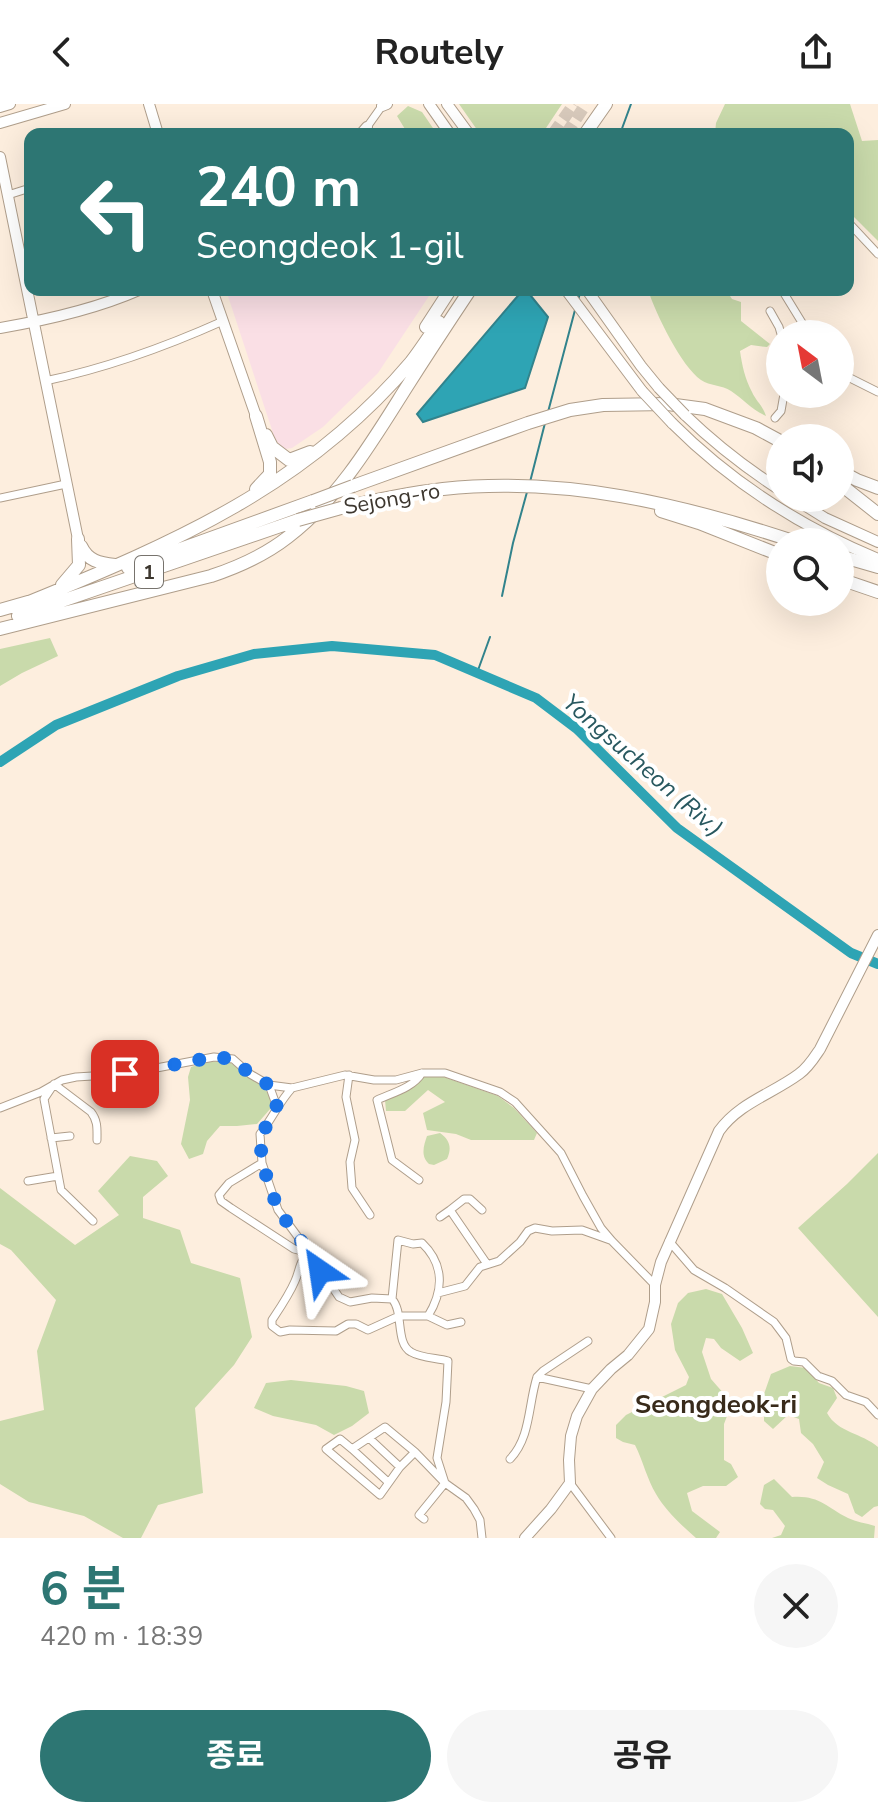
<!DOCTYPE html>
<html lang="ko">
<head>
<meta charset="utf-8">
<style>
  body { margin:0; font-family:"Nunito Sans","Noto Sans KR",sans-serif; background:#f6f6f6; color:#222; height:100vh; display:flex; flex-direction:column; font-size:30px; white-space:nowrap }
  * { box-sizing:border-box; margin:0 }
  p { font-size:26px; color:#767676 }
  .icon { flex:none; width:44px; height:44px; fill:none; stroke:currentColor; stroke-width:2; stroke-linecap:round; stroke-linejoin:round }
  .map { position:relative; height:1434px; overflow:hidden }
  .drawer { display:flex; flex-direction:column; background:#fff; flex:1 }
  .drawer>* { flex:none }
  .hud { position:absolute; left:24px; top:24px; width:830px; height:168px; border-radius:16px; box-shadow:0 8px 32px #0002; background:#2d7673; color:#fff; overflow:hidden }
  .needle { width:52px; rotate:328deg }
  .tools { position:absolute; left:766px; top:216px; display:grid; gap:16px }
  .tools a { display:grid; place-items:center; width:88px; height:88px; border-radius:50%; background:#fff; box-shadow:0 8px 32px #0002; font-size:40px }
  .pin { position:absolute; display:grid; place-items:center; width:68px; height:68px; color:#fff; margin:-34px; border-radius:16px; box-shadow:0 4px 12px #0006 }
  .me { position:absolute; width:88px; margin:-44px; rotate:328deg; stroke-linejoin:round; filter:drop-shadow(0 0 6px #0008) }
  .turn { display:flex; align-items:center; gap:28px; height:168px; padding:0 40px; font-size:36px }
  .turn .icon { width:104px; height:104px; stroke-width:2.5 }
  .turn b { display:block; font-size:56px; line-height:68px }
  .round { display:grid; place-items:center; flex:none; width:84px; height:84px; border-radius:42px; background:#f6f6f6 }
  .overview { display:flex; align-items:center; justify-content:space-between; height:136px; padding:0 40px }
  h1 { font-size:48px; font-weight:700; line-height:60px; color:#2d7673 }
  .button { display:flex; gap:16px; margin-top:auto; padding:16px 40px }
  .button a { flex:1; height:92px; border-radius:48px; background:#2d7673; color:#fff; font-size:32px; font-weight:700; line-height:92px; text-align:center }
  .button a+a { background:#f6f6f6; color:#222 }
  header { display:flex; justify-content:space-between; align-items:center; height:104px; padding:0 40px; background:#fff; font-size:36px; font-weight:700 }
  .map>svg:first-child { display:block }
</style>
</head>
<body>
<header><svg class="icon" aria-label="back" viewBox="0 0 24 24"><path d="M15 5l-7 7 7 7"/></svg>Routely<svg class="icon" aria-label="share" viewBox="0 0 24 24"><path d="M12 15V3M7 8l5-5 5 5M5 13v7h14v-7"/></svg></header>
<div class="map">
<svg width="878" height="1434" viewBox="0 0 878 1434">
  <rect width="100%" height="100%" fill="#fdeede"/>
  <path fill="#fadfe5" d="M226 186H433L378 269 323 323 292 344 285 345 278 339 274 332Z"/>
  <path fill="#c9daab" d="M459 0H562L542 30H480Z
    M725 0H850L862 37 878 36V137L848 107V30H715L716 19Z
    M408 2 422 8 437 30H408L397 12Z
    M648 186H726L732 195 741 198V217L770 240 767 243 751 241 740 247C742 261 745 275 752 288 756 297 763 302 766 312 752 306 743 295 731 287 722 281 710 282 701 276 681 262 656 210 648 186Z
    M50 534 58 552 22 569 0 582V545Z
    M209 957 231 959 263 983 271 993V1004L257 1020 237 1022H220L207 1037 203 1050 189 1055 181 1040 190 996 188 973 191 963Z
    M422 972H441L498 992 514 1004 537 1029 534 1036H471L456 1030 427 1026 423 1009 445 998 428 986 405 1007H386L385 996Z
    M440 1029C450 1036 452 1044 447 1055L434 1061 429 1060C420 1052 424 1041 427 1032Z
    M878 1049V1213L798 1124 847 1080Z
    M130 1052 157 1057 168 1072 143 1093V1114L180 1126 191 1159 240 1174 252 1233 234 1261 195 1304 203 1389 158 1401 141 1434H123L84 1412 29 1398 0 1380V1317L44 1306 37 1247 56 1196 11 1146 0 1140V1084L75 1141 119 1111 98 1087Z
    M706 1185 722 1190 742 1224 753 1249 740 1257 721 1244 714 1235 706 1234 702 1248 711 1275 732 1299 724 1320V1356L731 1360 738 1373 726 1382H703L687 1389 692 1407 720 1428 716 1434H696C681 1421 666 1407 656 1390 647 1375 643 1357 635 1341L623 1338 616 1334V1321L626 1311 686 1281 689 1273 675 1246 671 1220 678 1199 688 1189Z
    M790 1262 806 1264 819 1279 833 1284 837 1294 827 1309C838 1329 862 1329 878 1343V1402L874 1403 862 1413 855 1409 848 1390 828 1381 817 1374 824 1358 813 1340 801 1329 799 1315 788 1311 773 1325 764 1317V1290L771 1270Z
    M291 1276 346 1282 364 1287 369 1309 352 1322 334 1331 316 1321 273 1312 254 1304 266 1279Z
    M774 1375 792 1393C819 1391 826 1403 848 1414 856 1418 866 1419 875 1422L874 1434H772L781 1431 785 1422 773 1406 765 1405 760 1400 764 1381Z"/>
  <path fill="#2ea4b4" stroke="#32838c" stroke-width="2" d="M522 187H527L548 213 525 284 423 318 417 310Z"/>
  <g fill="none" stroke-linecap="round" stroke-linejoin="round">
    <path stroke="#32838c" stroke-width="2" d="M620 30 631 0
      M578 196 581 186
      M548 308 575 206
      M530 378 545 319
      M502 492 513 439 527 388
      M477 569 490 533"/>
    <path stroke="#2ea4b4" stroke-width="10" d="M0 658 56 621 178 572 254 550 332 542 435 551 536 594 577 625 677 724 851 849 878 860"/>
    <path stroke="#d7c9bb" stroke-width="12" stroke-dasharray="12 6" stroke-linecap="butt" d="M553 30 574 0
      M566 30 586 0"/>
    <defs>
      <path id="street" d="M367 23 382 2
        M8 91 30 84
        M848 118 878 150
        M782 186 809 230
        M770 207 779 223 781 230
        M840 269 878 288
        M45 277C107 264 165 243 223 217
        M775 314 781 307 784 290
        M0 394 66 380
        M349 971 346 993 355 1036 350 1058 352 1084 370 1111
        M269 981 277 1003
        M292 984C279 998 272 1015 260 1030L262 1059 278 1106 301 1137 339 1193 350 1198 372 1194 392 1195C404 1208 395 1239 411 1248 421 1254 437 1254 448 1257L446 1298 437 1354 445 1379 466 1394 474 1405 480 1416 482 1434
        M0 1004 41 988 62 976 76 973 125 970 214 953 233 955 250 970 269 981 292 984 345 971 374 976H396L422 969H445L500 988 515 998 561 1049 583 1092 601 1124 612 1137 655 1181
        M51 1034 70 1032
        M262 1059 229 1079 219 1091 221 1097 231 1104 294 1145 310 1149C299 1156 300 1166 295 1177 289 1191 280 1204 272 1216V1222L280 1228 290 1226 336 1227 348 1220H356L368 1226 399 1212H428C444 1186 444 1160 422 1139L413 1140 398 1136 392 1195
        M419 1076 392 1056 377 996C392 989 413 984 422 969
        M28 1077 58 1072
        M450 1106 464 1095H470L482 1106
        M440 1113 450 1106 487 1160
        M93 1117 61 1086 44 995 54 980 91 1008C98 1017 97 1025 97 1036
        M669 1137 694 1166 725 1184 774 1218 786 1234 791 1255 794 1257 804 1258 818 1272 832 1277 846 1291 866 1298 878 1311
        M438 1189 465 1182 480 1163 499 1157 520 1138 528 1127 535 1124 552 1127 582 1126 610 1136
        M428 1212 447 1221 461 1218
        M537 1273 543 1267 588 1237
        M369 1334 400 1363
        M352 1345 388 1378
        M415 1348 400 1363 380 1391 326 1345 340 1335 352 1345 385 1323 415 1348 445 1379 419 1411 424 1415
        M510 1355C531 1333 528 1301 537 1273L592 1285
        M570 1379 611 1434"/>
      <path id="secondary" d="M149 0 158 30
        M429 0 450 30
        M447 0 469 30
        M382 2 387 0
        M0 3 10 0
        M0 19 65 0
        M361 30 367 23
        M0 53 78 435
        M212 186 256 312
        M566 186 642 287
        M587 186 641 262 659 284
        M0 224C47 216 96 205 139 186
        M685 311C714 339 746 364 780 386
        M672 319C731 378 801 423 878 455
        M793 394 825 414 878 438
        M525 1434 551 1405 570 1379 569 1356 571 1332 577 1312 592 1285 611 1265 628 1251 649 1225 655 1198V1181L661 1158 719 1027C739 999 772 990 799 970 808 964 814 954 820 945L878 831"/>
      <path id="highway" d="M585 30 606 0
        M426 223 450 186
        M266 331 272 343 289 356 310 348
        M840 367 857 376 878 384
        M840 380 878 410
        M353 382 528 319 570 306 603 301 668 300 705 305 756 324 780 337
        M256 385 270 370V358L256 312
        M341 404C375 396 409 389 443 385 564 372 682 400 796 438
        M661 407 699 419 780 451
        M81 442C88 457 99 459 115 461
        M840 452 878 463
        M128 464 313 397
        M840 475 878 488
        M62 481 79 461 78 435
        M29 498C176 438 306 382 411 258 421 245 430 231 439 218
        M0 506 35 496
        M18 512 298 416
        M0 525 211 472C238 463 265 451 288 433 339 394 372 338 406 284 427 251 448 219 470 186"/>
    </defs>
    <use href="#street" stroke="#af9e8b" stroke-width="9"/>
    <use href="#secondary" stroke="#af9e8b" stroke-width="12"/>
    <use href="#highway" stroke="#af9e8b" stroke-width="14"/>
    <use href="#street" stroke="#fff" stroke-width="7"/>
    <use href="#secondary" stroke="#fff" stroke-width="10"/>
    <use href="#highway" stroke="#fff" stroke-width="12"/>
    <defs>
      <path id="secondary-bridge" d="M659 284 685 311
        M642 287 672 319"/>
      <path id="highway-bridge" d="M313 397 353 382
        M298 416 341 404"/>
    </defs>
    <use href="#secondary-bridge" stroke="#af9e8b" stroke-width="12" stroke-linecap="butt"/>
    <use href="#highway-bridge" stroke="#af9e8b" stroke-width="14" stroke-linecap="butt"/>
    <use href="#secondary-bridge" stroke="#fff" stroke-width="10"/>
    <use href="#highway-bridge" stroke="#fff" stroke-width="12"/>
  </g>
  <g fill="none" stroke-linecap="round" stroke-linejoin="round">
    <path stroke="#1a73e8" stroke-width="14" stroke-dasharray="0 25.2" d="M125 970 214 953 233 955 250 970 269 981 277 1003 272 1016 260 1030 262 1059 278 1106 310 1149 320 1167"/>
  </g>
  <g text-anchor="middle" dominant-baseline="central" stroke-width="8" stroke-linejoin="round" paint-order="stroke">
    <rect fill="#fff" stroke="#77736d" stroke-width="2" x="135" y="452" width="28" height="32" rx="6"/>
    <g font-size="20" font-weight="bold" fill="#3d372f">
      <text x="149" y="468">1</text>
    </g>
    <g font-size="22" fill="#3d372f" stroke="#fff">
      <text transform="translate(392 395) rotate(-10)">Sejong-ro</text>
    </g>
    <g font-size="24" font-style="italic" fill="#28585f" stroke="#fff">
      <text transform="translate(643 661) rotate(41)">Yongsucheon (Riv.)</text>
    </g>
    <g font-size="26" font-weight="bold" fill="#382a1a" stroke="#fff">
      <text x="716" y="1300">Seongdeok-ri</text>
    </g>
  </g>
</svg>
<div class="tools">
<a><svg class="needle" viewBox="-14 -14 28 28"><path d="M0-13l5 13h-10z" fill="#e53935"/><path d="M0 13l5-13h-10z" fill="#767676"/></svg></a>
<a><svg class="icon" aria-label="sound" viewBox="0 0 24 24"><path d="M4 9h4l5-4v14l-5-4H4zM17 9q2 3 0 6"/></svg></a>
<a><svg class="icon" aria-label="search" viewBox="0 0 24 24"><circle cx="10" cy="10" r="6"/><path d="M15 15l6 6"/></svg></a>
</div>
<div class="pin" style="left:125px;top:970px;background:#d93025"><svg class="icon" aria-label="arrive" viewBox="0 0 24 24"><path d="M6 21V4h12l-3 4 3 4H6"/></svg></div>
<svg class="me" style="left:320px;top:1167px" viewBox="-20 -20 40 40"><path d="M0-17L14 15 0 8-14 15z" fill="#1a73e8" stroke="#fff" stroke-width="4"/></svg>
<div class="hud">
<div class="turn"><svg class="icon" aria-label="left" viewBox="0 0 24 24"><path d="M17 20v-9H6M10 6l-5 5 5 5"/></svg><div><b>240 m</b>Seongdeok 1-gil</div></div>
</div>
</div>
<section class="drawer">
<div class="overview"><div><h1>6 분</h1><p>420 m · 18:39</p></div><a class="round"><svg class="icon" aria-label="close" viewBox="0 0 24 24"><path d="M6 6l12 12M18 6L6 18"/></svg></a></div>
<div class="button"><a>종료</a><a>공유</a></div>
</section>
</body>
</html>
